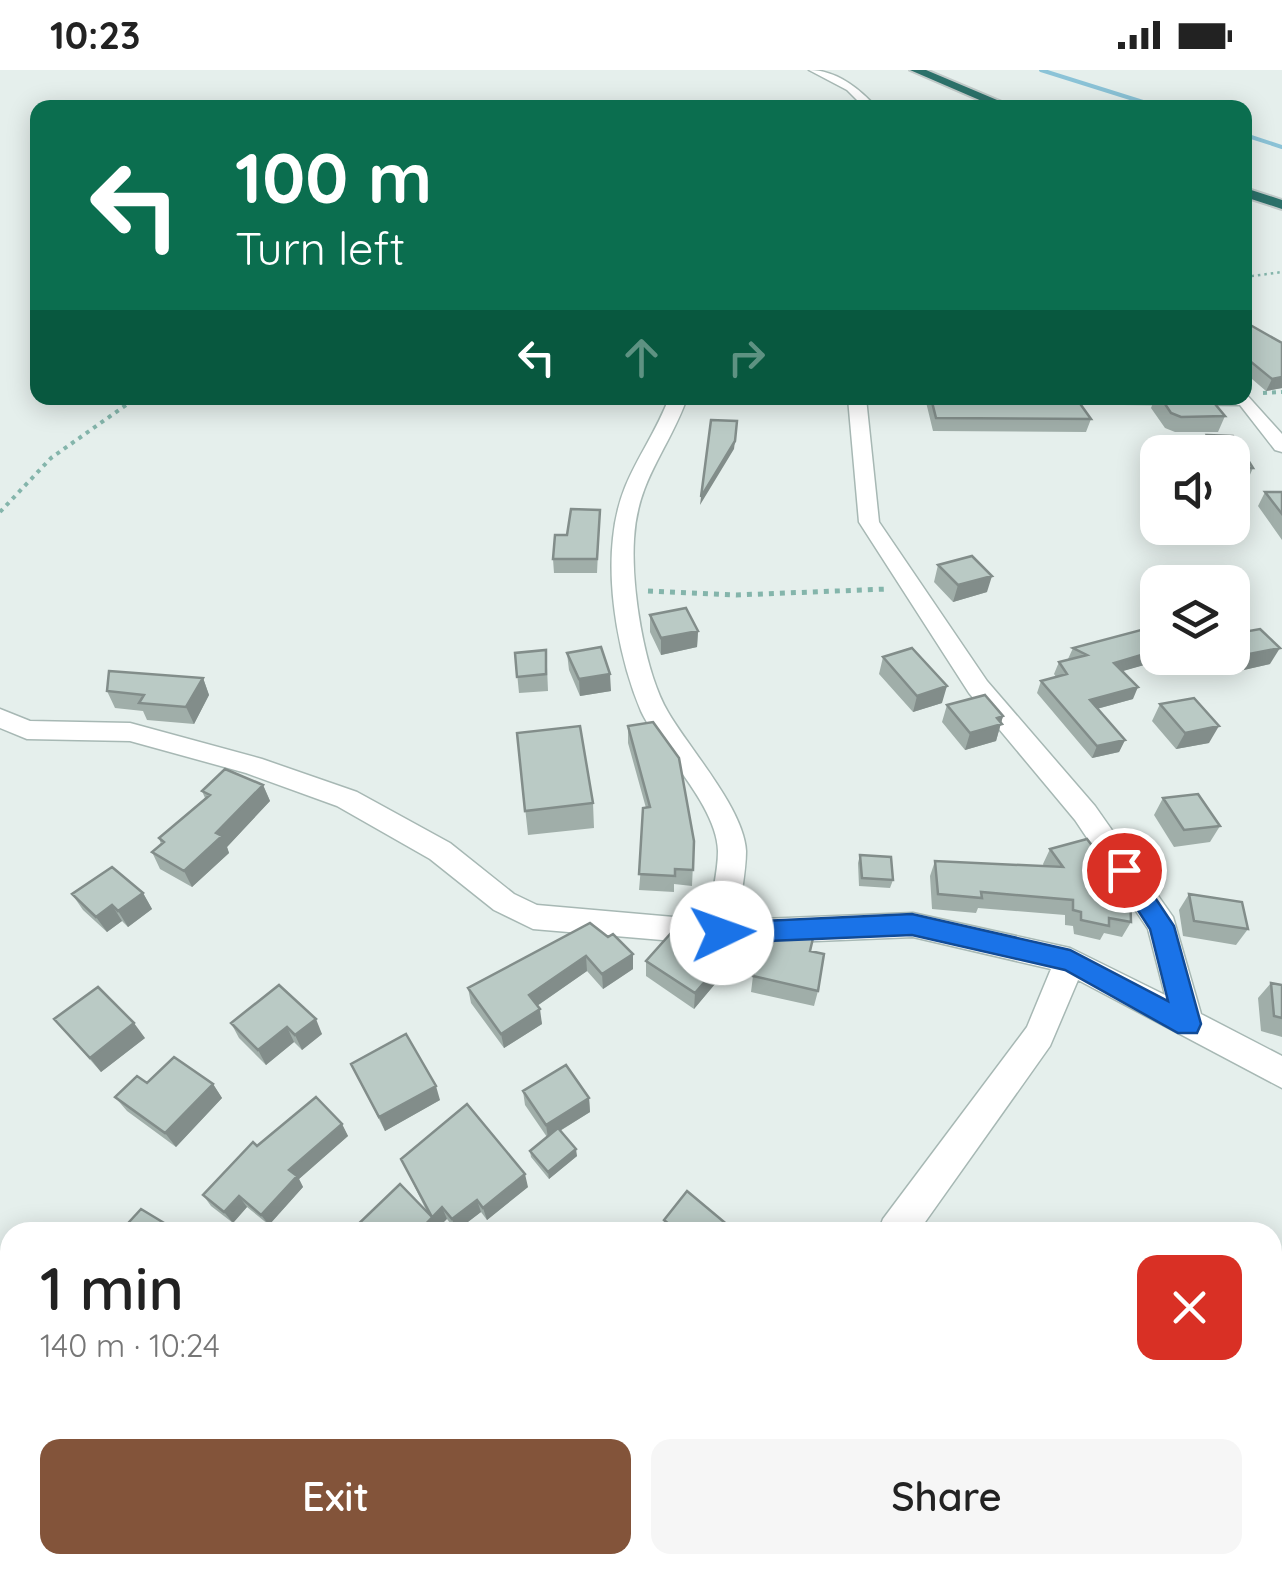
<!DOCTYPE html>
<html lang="en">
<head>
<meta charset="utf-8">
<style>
  body { margin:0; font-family:Quicksand,sans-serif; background:#f6f6f6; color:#222; height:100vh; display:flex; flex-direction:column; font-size:38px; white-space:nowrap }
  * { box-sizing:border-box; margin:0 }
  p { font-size:32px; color:#767676 }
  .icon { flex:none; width:55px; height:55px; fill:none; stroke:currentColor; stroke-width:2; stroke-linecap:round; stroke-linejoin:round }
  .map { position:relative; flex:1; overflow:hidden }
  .panel { position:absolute; left:0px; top:1152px; width:1282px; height:352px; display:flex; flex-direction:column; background:#fff; border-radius:30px 30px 0 0; box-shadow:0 5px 25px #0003 }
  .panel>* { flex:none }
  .hud { position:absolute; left:30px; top:30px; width:1222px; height:305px; border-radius:20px; box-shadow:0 5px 25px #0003; background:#0b6e4f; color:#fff; overflow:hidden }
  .buttons { position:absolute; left:1140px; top:365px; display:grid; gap:20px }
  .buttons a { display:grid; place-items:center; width:110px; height:110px; border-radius:20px; background:#fff; box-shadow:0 5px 25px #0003; font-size:50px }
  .pin { position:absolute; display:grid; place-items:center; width:85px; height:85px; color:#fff; margin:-42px; border:5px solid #fff; border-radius:50%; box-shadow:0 2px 10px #0007 }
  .me { position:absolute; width:110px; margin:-55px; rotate:87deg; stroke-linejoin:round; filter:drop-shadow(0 0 8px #0008) }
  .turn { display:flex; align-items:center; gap:35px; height:210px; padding:0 40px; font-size:45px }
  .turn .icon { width:130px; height:130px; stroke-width:2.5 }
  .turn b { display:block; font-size:70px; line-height:85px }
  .lanes { display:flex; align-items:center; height:95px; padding:0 40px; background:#0003; justify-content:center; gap:50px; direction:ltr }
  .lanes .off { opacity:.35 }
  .round { display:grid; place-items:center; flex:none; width:105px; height:105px; border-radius:20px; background:#f6f6f6 }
  .overview { display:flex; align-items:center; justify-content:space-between; height:170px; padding:0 40px }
  h1 { font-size:60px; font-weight:600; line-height:75px }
  .primary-button { display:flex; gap:20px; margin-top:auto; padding:20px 40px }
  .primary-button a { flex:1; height:115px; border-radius:20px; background:#83543a; color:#fff; font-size:40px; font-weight:600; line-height:115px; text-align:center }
  .primary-button a+a { background:#f6f6f6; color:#222 }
  .status { display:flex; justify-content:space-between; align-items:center; height:70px; padding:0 50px; background:#fff; direction:ltr }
  .status svg { height:28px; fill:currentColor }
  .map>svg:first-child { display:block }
</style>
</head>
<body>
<div class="status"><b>10:23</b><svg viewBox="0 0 49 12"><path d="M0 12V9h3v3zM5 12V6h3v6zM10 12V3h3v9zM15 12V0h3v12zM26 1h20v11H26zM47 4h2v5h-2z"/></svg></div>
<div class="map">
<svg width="1282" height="1504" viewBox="0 0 1282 1504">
  <rect width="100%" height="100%" fill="#e5efec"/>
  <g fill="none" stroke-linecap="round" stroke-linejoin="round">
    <path stroke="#8bc3d7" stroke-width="4" d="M1041 0 1162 38
      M1245 65 1282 77"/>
    <defs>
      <path id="street" d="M809 0C836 0 859 18 877 38H865L847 20Z
        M1245 323 1282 364V382L1275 380 1240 335 1085 333 1076 328H1245Z
        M669 328H687C668 381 637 410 634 469 631 516 644 601 668 642 688 677 744 739 746 781 746 803 740 828 738 850L913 843 1070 878 1165 925 1148 859 1075 750 969 623 859 452 848 328H866L879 452 987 611 1095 736 1173 847 1201 944 1282 986V1018L1078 910 1050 976 918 1162H878L883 1149 1027 957 1051 899 913 867 721 875 533 859 494 840 430 789 337 736 246 703 130 671 27 669 0 658V639L30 651 130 653 262 689 357 722 450 773 514 824 537 835 708 850C711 828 718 803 718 781 717 735 659 680 641 641 620 591 607 522 613 468 619 406 648 382 669 328Z
        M0 1304 10 1308V1365L0 1361Z
        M35 1495H79L81 1504H37Z
        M598 1495H645L641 1504H594Z"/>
      <path id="highway" d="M910 0H926L1016 38H998Z
        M1245 118 1282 130V139L1245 127Z"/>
    </defs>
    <use href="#street" stroke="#a7b8b4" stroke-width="3"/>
    <use href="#highway" stroke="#c1cac9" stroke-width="4"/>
    <path stroke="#84b5ab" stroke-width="2.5" stroke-dasharray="2.5 4" stroke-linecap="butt" d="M1245 207 1282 202"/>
    <path stroke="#84b5ab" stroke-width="4" stroke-dasharray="4 5" stroke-linecap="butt" d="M1263 323 1282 322
      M0 442 51 388 136 328"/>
    <path stroke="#84b5ab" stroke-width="5" stroke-dasharray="5 6" stroke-linecap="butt" d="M648 521 736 525 887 519"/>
    <use href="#street" fill="#fff" fill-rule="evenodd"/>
    <use href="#highway" fill="#2c716a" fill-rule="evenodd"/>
  </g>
  <path fill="#a0aea9" d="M1245 252 1282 273V318L1266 321 1245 303Z
    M925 328H1076L1091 349 1086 362 933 361Z
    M1155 328H1210L1225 346 1218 362H1175L1165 358 1151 338Z
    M1207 365 1233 366 1253 398 1249 407 1232 406V382H1209L1203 373Z
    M1265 422H1282V470L1258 436Z
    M600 440 597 503H554L553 489 567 465Z
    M938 495 987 522 953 532 934 512Z
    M650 545 698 561 697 577 661 585 650 562Z
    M1232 564 1270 594 1235 602 1220 588H1232Z
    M1073 578 1169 588 1122 601 1133 629 1097 639 1125 670 1119 682 1092 688 1037 623 1041 611 1056 607 1054 604 1059 592 1068 589Z
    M515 583 547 597 548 621 519 623Z
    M567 583 611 621 580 626 569 600Z
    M883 587 942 633 913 642 879 604Z
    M203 608 209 625 194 654 147 650 143 641 115 638 107 621Z
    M1160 634 1209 673 1176 679 1152 651Z
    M947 635 1003 646 996 671 965 680 942 652Z
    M628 656 694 771 692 816 674 814V822L639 820 646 738 628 673Z
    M517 663 593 733 594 758 528 765Z
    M263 715 270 731 227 777 229 783 192 817 160 799 152 782 161 774 159 768 205 728 202 721Z
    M1163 728 1220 756 1210 772 1174 777 1154 745Z
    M1050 779 1114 821 1131 852 1122 867 1104 863 1100 870 1074 864 1073 856 1065 855V845L978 838 976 843 932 839 930 806 935 791 1044 797 1043 794Z
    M860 785 893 810 890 818 859 816 858 793Z
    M143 823 152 839 128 857 122 851 107 862 83 840 72 824Z
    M1189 824 1248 859 1236 875 1183 866 1179 840Z
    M590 853 633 899 603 919 587 901 537 936 542 954 504 978 471 933 468 918Z
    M679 867 727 886 725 902 694 939 646 906V891Z
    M773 872 810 881 818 921 814 936 751 922 753 906Z
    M1271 913 1282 915V967L1261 961 1258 928Z
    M279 915 322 964 302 980 294 972 266 995 239 968 231 953Z
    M54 949 145 968 101 1002Z
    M351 994 440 1030 385 1061Z
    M147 1013 213 1014 222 1028 176 1077 127 1041 115 1027Z
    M523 1021 589 1028 590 1042 560 1061 577 1086 549 1109 531 1087 530 1081 547 1067 525 1035Z
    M342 1054 348 1066 299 1109 303 1117 269 1155 247 1137 233 1153 211 1136 203 1125 257 1076Z
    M401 1089 528 1117 487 1150 481 1142 456 1161 447 1149 428 1144Z
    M664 1150 736 1162H663Z
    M807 1495H825L817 1504Z
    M983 1495H1114L1126 1504H993Z"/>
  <path fill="#828d8a" d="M1282 307V318L1266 321 1272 309Z
    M735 371 734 379 700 435 701 427Z
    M992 506 987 522 953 532 958 515Z
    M698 561 697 577 661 585V568Z
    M1280 578 1270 594 1235 602 1244 585Z
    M1158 580V588H1169L1109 605 1114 593Z
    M610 604 611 621 580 626 579 609Z
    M203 608 209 625 194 654 186 637Z
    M947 616 942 633 913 642 917 626Z
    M1138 617 1133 629 1085 642 1090 630Z
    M1003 646 996 671 965 680 970 663 997 648Z
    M1219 656 1209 673 1176 679 1185 663Z
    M1125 670 1119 682 1092 688 1097 676Z
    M263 715 270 731 227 777 229 783 192 817 184 801 216 763Z
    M143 823 152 839 128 857 118 841Z
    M112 835 122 851 107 862 96 847Z
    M633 884V899L603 919 602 904Z
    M586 886 587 901 531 940 529 925Z
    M727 886 725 902 694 939 695 923Z
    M540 939 542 954 504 978 501 964Z
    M316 949 322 964 302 980 295 965Z
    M134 953 145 968 101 1002 90 988Z
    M287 957 294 972 266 995 258 980Z
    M213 1014 222 1028 176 1077 165 1063Z
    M436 1016 440 1030 385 1061 379 1047Z
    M589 1028 590 1042 548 1068 546 1055Z
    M342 1054 348 1066 299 1109 303 1117 269 1155 261 1145 289 1100Z
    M576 1079 577 1086 549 1109 548 1102Z
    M525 1104 528 1117 487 1150 483 1138Z
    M239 1126 247 1137 233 1153 224 1142Z
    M477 1130 481 1142 456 1161 452 1149Z
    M442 1137 447 1149 434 1162H418Z
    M191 1495H207L201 1504H185Z
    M355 1495 363 1499 360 1504H349Z"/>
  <path fill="#bacac5" stroke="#828d8a" stroke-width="2.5" d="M1245 252 1282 273V307L1272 309 1245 287Z
    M931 328H1076L1091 349 936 348Z
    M1161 328H1210L1225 346 1181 347 1171 343Z
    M711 350 737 351 735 371 701 427Z
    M1207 365 1233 366 1253 398H1232V382H1217Z
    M1265 422H1282V444Z
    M571 439 600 440 597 489H553L555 465H567Z
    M972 486 992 506 958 515 938 495Z
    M686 538 698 561 661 568 650 545Z
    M1156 556 1158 580 1114 593 1138 617 1090 630 1125 670 1097 676 1041 611 1067 604 1059 592 1087 585 1073 578Z
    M1260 559 1280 578 1244 585 1232 574V564Z
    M601 577 610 604 579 609 567 583Z
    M912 578 947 616 917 626 883 587Z
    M546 580V604L517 607 515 583Z
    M109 601 203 608 186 637 139 633 144 625 107 621Z
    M985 625 1003 646 997 648 1002 654 970 663 947 635Z
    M1194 628 1219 656 1185 663 1160 634Z
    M653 652 679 688 694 771 693 800 675 799V806L639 804 643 738 650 737 628 656Z
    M580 656 593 733 525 741 517 663Z
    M225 699 263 715 216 763 222 766 184 801 152 782 164 772 159 768 210 725 202 721Z
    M1198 724 1220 756 1184 760 1163 728Z
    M1087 769 1114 804V821L1130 824 1131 852 1109 848V856L1081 850V842L1073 840V830L981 822 982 828 938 824 935 791 1063 797 1050 779Z
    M860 785 891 787 893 810 862 808Z
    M112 797 143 823 118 841 112 835 96 847 72 824Z
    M1189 824 1242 832 1248 859 1194 851Z
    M590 853 608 867 613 864 633 884 602 904 586 886 529 925 540 939 501 964 468 918Z
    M685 860 727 886 695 923 646 891 671 863 679 867Z
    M775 861 813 868 810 881 824 884 818 921 753 906 761 870 773 872Z
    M1271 913 1282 915V948L1274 946Z
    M279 915 316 949 295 965 287 957 258 980 231 953Z
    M98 917 134 953 90 988 54 949Z
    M406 964 436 1016 379 1047 351 994Z
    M174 987 213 1014 165 1063 115 1027 137 1006 147 1013Z
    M566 995 589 1028 546 1055 523 1021Z
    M316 1027 342 1054 289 1100 297 1106 261 1145 239 1126 224 1142 203 1125 253 1072 257 1076Z
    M467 1034 525 1104 483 1138 477 1130 452 1149 442 1137 418 1162H350L400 1114 432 1147 401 1089Z
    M558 1058 576 1079 548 1102 530 1081Z
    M687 1121 736 1162H666L671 1156 664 1150Z
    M141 1139 179 1162H120Z
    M151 1495H191L185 1504H162Z
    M247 1495H355L349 1504H241Z
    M420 1495H490L492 1497 488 1504H414Z
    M732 1495H749L758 1504H726Z
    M998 1495H1114L1126 1504H1009Z"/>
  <path fill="#1a73e8" stroke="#114b97" stroke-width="2.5" d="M1124 790 1132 793 1174 856 1201 954 1197 963H1178L1065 900 912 865 722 873 709 863 722 853 912 844 1070 880 1168 931 1150 859 1112 800Z"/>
</svg>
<div class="buttons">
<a><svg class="icon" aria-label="sound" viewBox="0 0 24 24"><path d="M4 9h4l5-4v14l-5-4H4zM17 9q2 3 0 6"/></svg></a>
<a><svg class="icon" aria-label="layers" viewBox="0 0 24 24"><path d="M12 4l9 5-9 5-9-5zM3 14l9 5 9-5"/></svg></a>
</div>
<div class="pin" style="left:1124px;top:800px;background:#d93025"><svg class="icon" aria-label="arrive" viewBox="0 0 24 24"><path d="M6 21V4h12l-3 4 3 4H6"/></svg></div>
<svg class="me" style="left:722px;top:863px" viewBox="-20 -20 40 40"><circle r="19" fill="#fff"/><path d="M0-13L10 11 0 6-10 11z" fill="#1a73e8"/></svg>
<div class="hud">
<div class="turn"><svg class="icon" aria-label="left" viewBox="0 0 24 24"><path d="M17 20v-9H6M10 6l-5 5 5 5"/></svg><div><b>100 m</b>Turn left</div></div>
<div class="lanes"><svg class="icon" aria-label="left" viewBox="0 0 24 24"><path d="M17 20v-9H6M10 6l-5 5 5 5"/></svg><svg class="icon off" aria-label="ahead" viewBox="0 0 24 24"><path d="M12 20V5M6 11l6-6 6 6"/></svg><svg class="icon off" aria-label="right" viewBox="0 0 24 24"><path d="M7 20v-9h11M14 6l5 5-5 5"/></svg></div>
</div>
<section class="panel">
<div class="overview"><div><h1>1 min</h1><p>140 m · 10:24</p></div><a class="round" style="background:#d93025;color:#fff"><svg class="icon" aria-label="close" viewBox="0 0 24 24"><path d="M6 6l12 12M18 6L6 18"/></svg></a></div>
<div class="primary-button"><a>Exit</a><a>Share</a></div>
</section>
</div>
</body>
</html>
